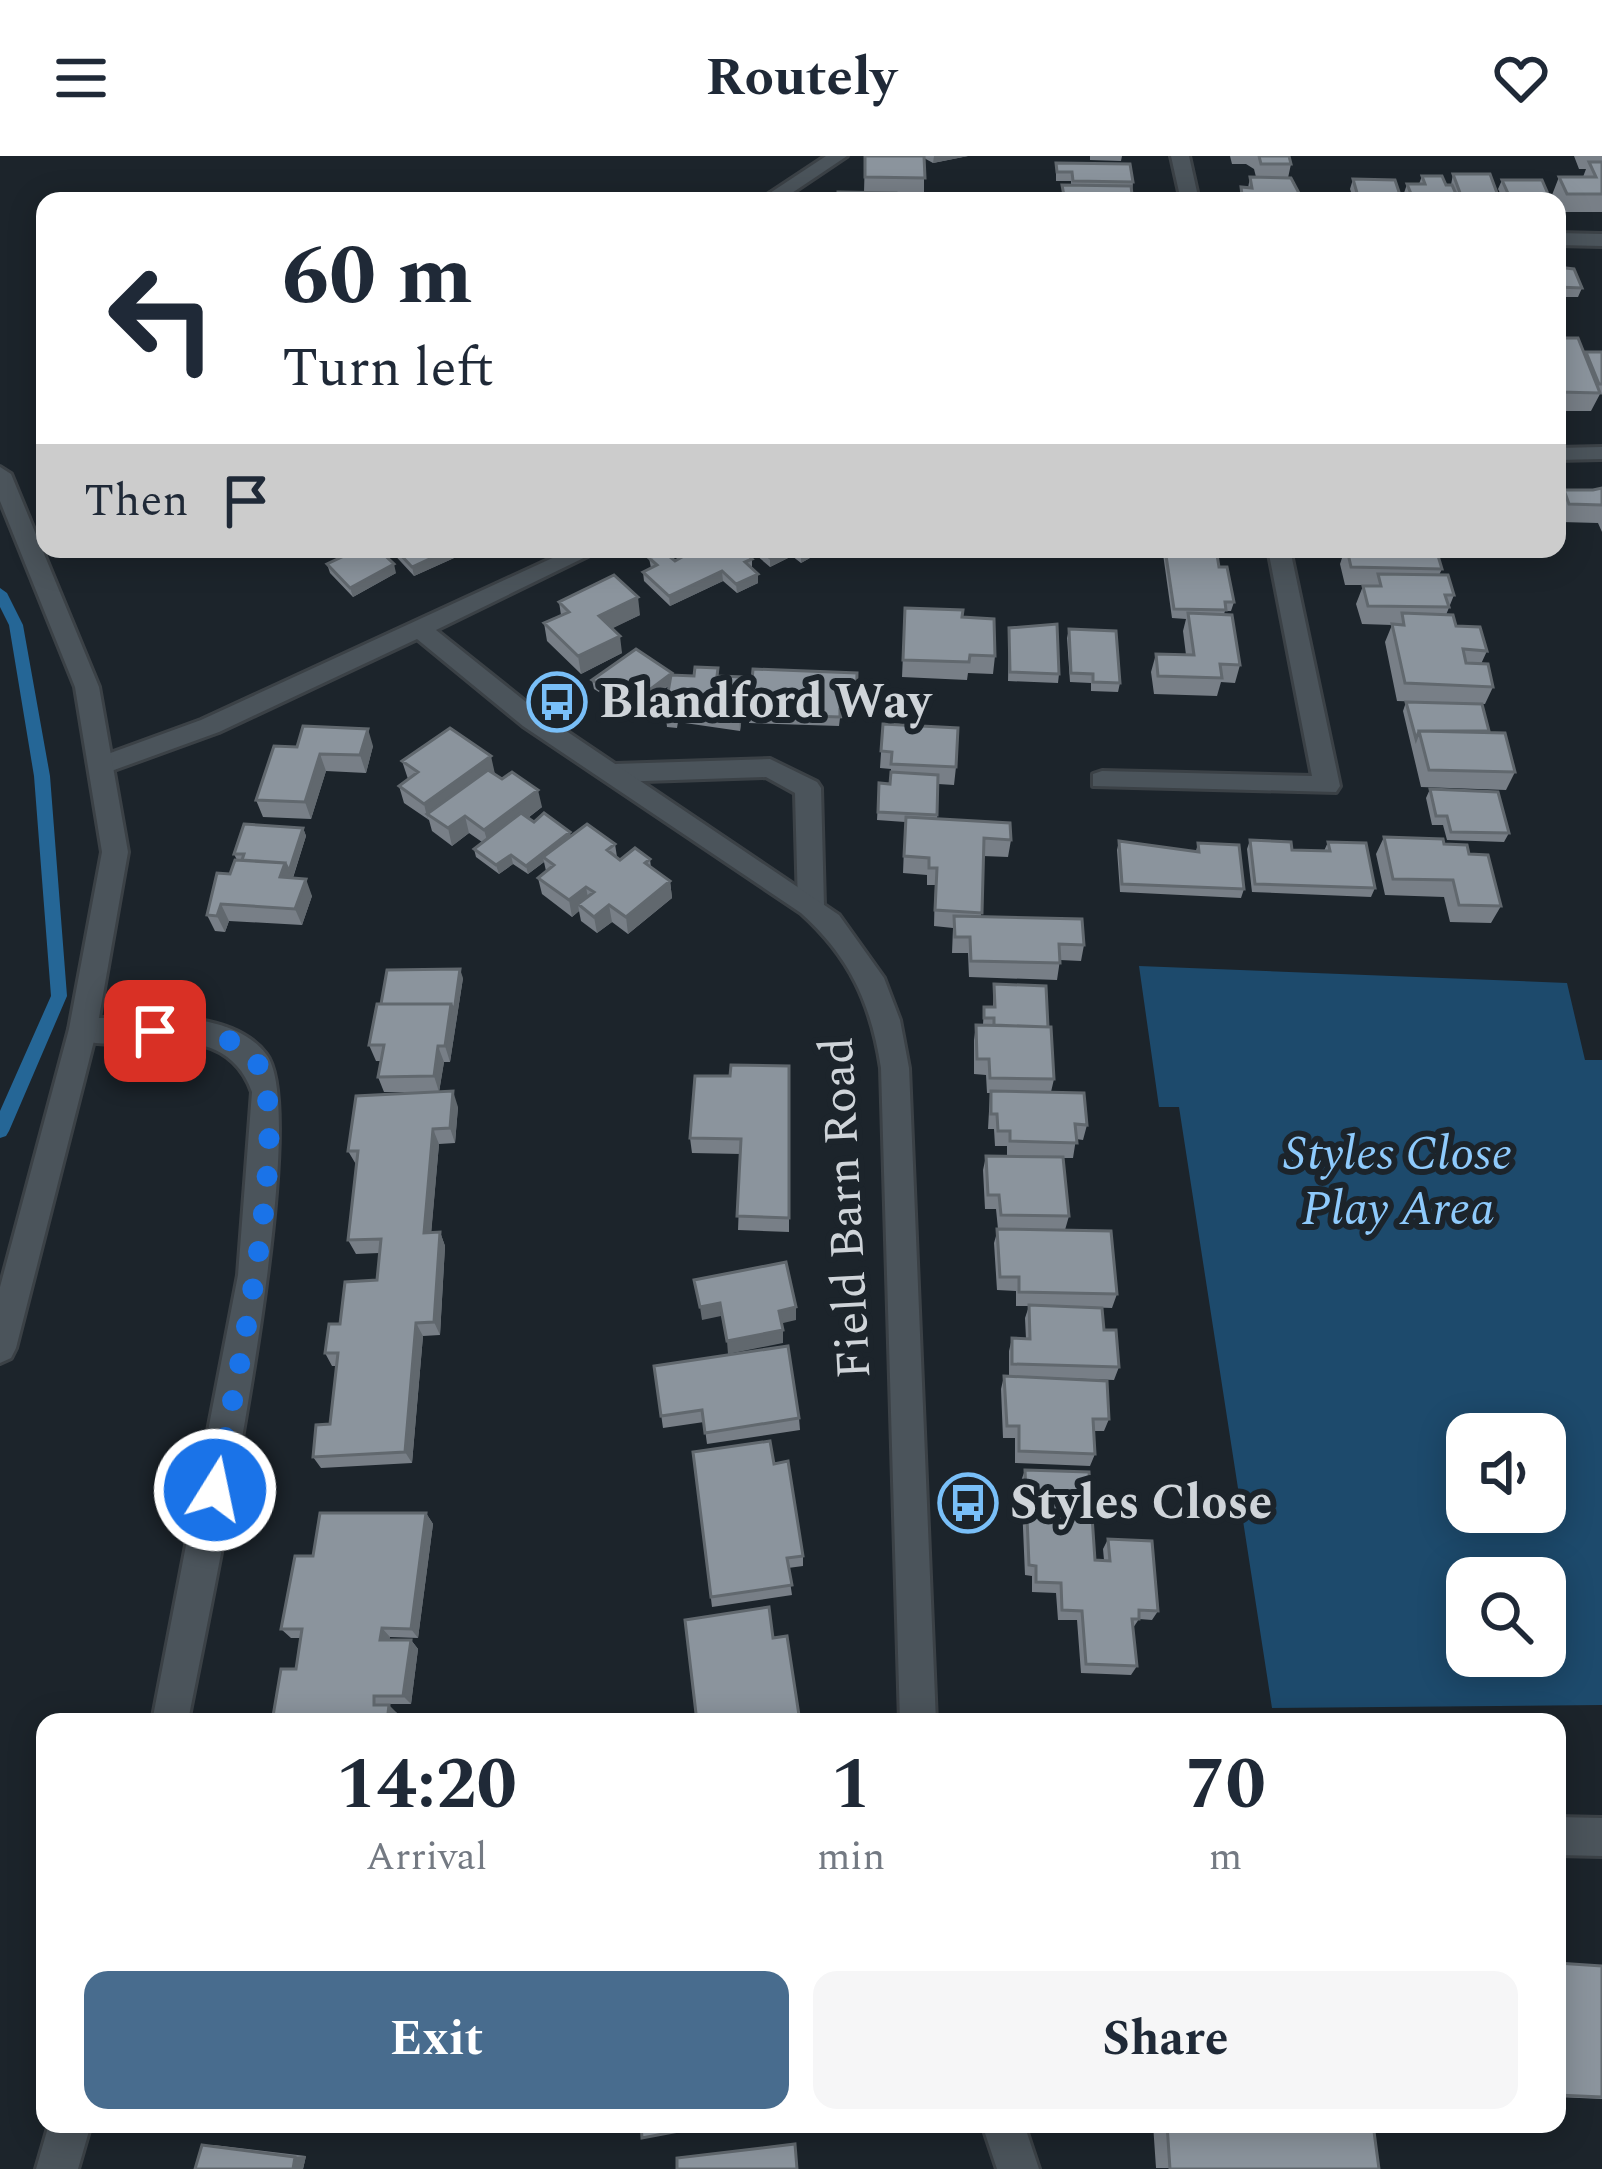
<!DOCTYPE html>
<html lang="en">
<head>
<meta charset="utf-8">
<style>
  body { margin:0; font-family:Spectral,serif; background:#f6f6f7; color:#1f2937; height:100vh; display:flex; flex-direction:column; font-size:45px; white-space:nowrap }
  * { box-sizing:border-box; margin:0 }
  p { font-size:39px; color:#747a83 }
  .icon { flex:none; width:66px; height:66px; fill:none; stroke:currentColor; stroke-width:2; stroke-linecap:round; stroke-linejoin:round }
  .map { position:relative; flex:1; overflow:hidden }
  .panel { position:absolute; left:36px; top:1557px; width:1530px; height:420px; display:flex; flex-direction:column; background:#fff; border-radius:24px; box-shadow:0 6px 30px #0003 }
  .panel>* { flex:none }
  .hud { position:absolute; left:36px; top:36px; width:1530px; height:366px; border-radius:24px; box-shadow:0 6px 30px #0003; background:#fff; color:#1f2937; overflow:hidden }
  .fabs { position:absolute; left:1446px; top:1257px; display:grid; gap:24px }
  .fabs a { display:grid; place-items:center; width:120px; height:120px; border-radius:24px; background:#fff; box-shadow:0 6px 30px #0003; font-size:60px }
  .pin { position:absolute; display:grid; place-items:center; width:102px; height:102px; color:#fff; margin:-51px; border-radius:24px; box-shadow:0 6px 18px #0006 }
  .me { position:absolute; width:132px; margin:-66px; rotate:10deg; stroke-linejoin:round; filter:drop-shadow(0 0 9px #0008) }
  .turn { display:flex; align-items:center; gap:42px; height:252px; padding:0 48px; font-size:54px }
  .turn .icon { width:156px; height:156px; stroke-width:2.5 }
  .turn b { display:block; font-size:84px; line-height:102px }
  .then { display:flex; align-items:center; height:114px; padding:0 48px; background:#0003; gap:24px; font-size:45px }
  .eta { display:flex; justify-content:space-evenly; align-items:center; height:204px; text-align:center }
  .eta b { font-size:72px; font-weight:700; line-height:84px }
  .cta { display:flex; gap:24px; margin-top:auto; padding:24px 48px }
  .cta a { flex:1; height:138px; border-radius:24px; background:#486c8e; color:#fff; font-size:48px; font-weight:700; line-height:138px; text-align:center }
  .cta a+a { background:#f6f6f7; color:#1f2937 }
  header { display:flex; justify-content:space-between; align-items:center; height:156px; padding:0 48px; background:#fff; font-size:54px; font-weight:700 }
  .map>svg:first-child { display:block }
</style>
</head>
<body>
<header><svg class="icon" aria-label="menu" viewBox="0 0 24 24"><path d="M4 6h16M4 12h16M4 18h16"/></svg>Routely<svg class="icon" aria-label="heart" viewBox="0 0 24 24"><path d="M12 20l-8-8c-3-5 5-10 8-4 3-6 11-1 8 4z"/></svg></header>
<div class="map">
<svg width="1602" height="2013" viewBox="0 0 1602 2013">
  <rect width="100%" height="100%" fill="#1c242b"/>
  <path fill="#1d4a6c" fill-rule="evenodd" d="M1139 810 1567 827 1585 904H1602V1549L1272 1552 1179 951H1159ZM1467 1278H1545V1356H1467ZM1467 1422H1545V1500H1467Z"/>
  <g fill="none" stroke-linecap="round" stroke-linejoin="round">
    <path fill="#256696" fill-rule="evenodd" d="M0 432 7 437 23 469 50 620 67 840 9 975 6 980 0 982V955L51 840 34 620 9 469 0 451Z"/>
    <defs>
      <path id="service" d="M770 603 817 626 821 632 824 750 811 760 798 750 795 637 766 621 615 626 602 617 615 608Z"/>
      <path id="minor" d="M826 0H847L780 45H758Z
        M1171 0H1189L1199 45H1181Z
        M1557 77 1602 78V90L1557 89Z
        M1602 291V303L1557 304V292Z
        M572 393H602L436 474 541 558 839 759 884 822 900 864 909 912 936 1566H900L881 912C871 847 850 801 801 757L523 570 417 483 219 576 103 618 90 609 94 603 201 564Z
        M1268 393H1290L1340 630 1336 636 1093 630V618L1102 615 1312 620Z
        M83 862C138 863 228 849 266 898 316 961 207 1464 188 1566H152L238 1119 252 936C219 843 93 915 69 873Z
        M1557 1661 1602 1662V1700L1557 1699Z
        M49 1968H91L78 2013H36Z
        M982 1968H1024L1039 2013H997Z"/>
      <path id="tertiary" d="M0 311 11 318 99 531 128 696 97 873 16 1192 11 1202 0 1207V1131L69 873 102 696 75 531 0 345Z"/>
    </defs>
    <use href="#service" stroke="#3b4146" stroke-width="6"/>
    <use href="#minor" stroke="#3b4146" stroke-width="6"/>
    <use href="#tertiary" stroke="#3b4146" stroke-width="6"/>
    <use href="#service" fill="#4b545b" fill-rule="evenodd"/>
    <use href="#minor" fill="#4b545b" fill-rule="evenodd"/>
    <use href="#tertiary" fill="#4b545b" fill-rule="evenodd"/>
  </g>
  <path fill="#787f87" d="M865 0H968L933 7 924 2V40L864 36Z
    M1090 0H1122L1121 5 1090 4Z
    M1230 0H1289L1291 8 1288 22 1301 41 1300 45H1240L1241 31 1248 32 1250 21H1256L1254 13 1246 8H1232Z
    M1574 0H1602V56H1560L1557 45H1555L1552 39 1559 21H1583L1586 13H1579Z
    M1056 7 1133 26 1131 45H1062V29H1071V25H1056Z
    M1453 18 1500 45H1407L1404 37 1407 28H1419L1422 20 1451 29Z
    M1353 23 1402 45H1354L1350 33Z
    M1502 24 1551 45H1504L1498 33Z
    M1557 111 1582 132 1578 141H1557Z
    M1558 182 1585 199 1586 196H1602V238H1600L1591 255H1557Z
    M1602 331V376L1598 367 1561 366 1557 356V349L1564 334H1593Z
    M389 393H452L454 402 414 420Z
    M749 393H817V398L801 407 792 400 770 411Z
    M993 393H1044L1043 396Z
    M1054 393H1101L1100 398 1054 397Z
    M1164 393H1216L1219 411 1234 446 1231 455H1225L1224 458 1240 509 1235 527 1221 526 1217 540 1154 538 1151 516 1156 498 1186 499 1183 475 1186 463 1172 462 1163 398Z
    M1345 393H1436L1442 413 1439 419 1454 439 1446 459 1456 470 1487 495 1481 508 1493 531 1485 548 1397 545 1385 486 1392 469 1362 468 1356 448 1363 430 1373 429H1345L1340 408Z
    M649 402 675 405 752 403V412L758 427 737 437 723 425 670 450 644 425 643 416 651 412Z
    M327 408 396 417 353 441 330 417Z
    M559 446 640 459 612 472 622 497 581 518 547 485 544 467 561 459Z
    M905 452 962 461 995 500 993 518 968 517 967 524 902 521Z
    M1009 472 1059 518 1058 527 1008 525Z
    M1069 473 1120 527 1118 536 1091 535V527L1070 526 1067 482Z
    M857 517 856 563 840 562 839 570 749 567V558Z
    M672 519 718 520 745 539 740 575 678 566 677 572 667 571 665 554 670 529 637 553 625 545 620 549 594 533 592 524Z
    M1406 546 1489 575 1515 616 1506 634 1421 631 1403 555Z
    M883 568 956 611 954 629 938 628 937 663 1011 684 1008 701 983 700 981 761 1084 789 1081 805 1060 804 1057 824 969 821 968 797H952L953 772 934 770 935 729H927V719L903 717 905 666 877 664 879 627 890 628 891 613 880 612Z
    M274 590H373L366 617 326 615 311 663 263 661 256 644Z
    M402 605 494 618 542 651 528 662 534 666 571 680 615 688 617 701 620 704 650 703 651 712 670 725 672 742 628 778 612 766 597 777 581 765 579 755 572 761 542 738 538 722 546 715 544 706 528 718 513 708 499 718 476 701 474 693 482 686 469 677 452 690 432 675 429 664 404 647 399 630 408 623Z
    M1430 633 1509 677 1504 686 1447 684 1443 669H1432L1426 642Z
    M303 672 306 680 293 722 312 740 302 769 229 765 225 776 215 775 207 759 237 704 234 698Z
    M1384 681 1444 688 1469 698 1501 750 1491 767 1450 766 1444 741 1385 739 1376 698Z
    M1250 684 1292 694 1324 695 1328 686 1375 732 1371 741 1252 736 1247 693Z
    M1119 685 1196 695 1198 687 1244 733 1241 742 1120 736 1117 694Z
    M463 822 450 906H444L439 936H384L378 921 381 905H376L369 889Z
    M994 828 1048 871 1054 923 1051 936 1087 969 1083 984 1076 983 1073 1002H1063L1069 1060 1065 1074 1117 1138 1112 1152 1083 1151 1104 1174 1119 1211 1114 1224 1009 1220V1195L1012 1182 1026 1183 1025 1162 1029 1150H1016V1135L997 1134 994 1087 998 1073 996 1053H985L983 1014 986 1000H1007V990H995L994 973H988L990 937H987L986 919 974 918V884L976 869H983L984 851H993Z
    M789 910V1076L738 1074 741 998 692 997 690 982 730 920Z
    M458 951 455 987 439 988 431 1077 440 1076 445 1090 440 1179 423 1180 412 1307 321 1312 313 1301 330 1268 336 1210H332L325 1197 340 1168 377 1124 379 1097 356 1098 348 1084 357 1010 348 995Z
    M654 1210 799 1262 800 1274 707 1288 704 1266 663 1272Z
    M1004 1220 1109 1263 1104 1275H1093L1095 1298 1090 1310 1015 1307V1282H1003L1001 1233Z
    M693 1296 774 1308 803 1400V1410L788 1412 792 1439 712 1451Z
    M1025 1314 1095 1404H1104L1103 1393 1108 1383 1158 1455 1152 1464 1139 1463 1133 1472 1137 1510 1131 1519 1081 1517 1077 1464H1058L1056 1437 1032 1436V1420L1025 1419 1021 1325Z
    M426 1357 433 1368 418 1482 390 1481 389 1484H411L418 1493 411 1548H382L397 1557 396 1566H272L296 1513 300 1482H291L281 1473 313 1400Z
    M1557 1807 1602 1810V1943L1557 1941Z
    M1153 1968H1373L1379 2013 1156 2012Z
    M202 1989H214L306 2000 303 2013H195Z"/>
  <path fill="#61686e" d="M934 0H968L933 7Z
    M452 393 454 402 414 420 412 411Z
    M787 393H792V400L770 411V402Z
    M810 393H817V398L801 407V398Z
    M394 408 396 417 353 441 350 432Z
    M722 415 723 425 670 450 669 440Z
    M758 418V427L737 437 736 428Z
    M638 441 640 459 601 478 599 460Z
    M620 480 622 497 581 518 578 500Z
    M672 517 673 526 637 553 636 544Z
    M744 521 745 539 740 575 739 557Z
    M624 536 625 545 620 549 619 540Z
    M368 573 373 590 366 617 360 599Z
    M320 598 326 615 311 663 305 646Z
    M491 600 495 618 427 658 428 665 424 648Z
    M538 634 542 651 489 691 484 674Z
    M465 660 469 677 452 690 448 672Z
    M303 672 306 680 292 724 280 721Z
    M570 676 572 685 543 701 544 706 528 718 526 710Z
    M511 699 513 708 499 718 496 709Z
    M306 723 312 740 302 769 295 753Z
    M670 725 672 742 628 778 626 761Z
    M586 731 589 747 578 748 579 755 572 761 569 744Z
    M221 748 229 765 225 776 217 760Z
    M609 749 612 766 597 777 594 761Z
    M460 813 463 822 450 906 445 890 451 848Z
    M438 890 444 906 439 936 434 920Z
    M453 935 458 951 455 987 450 972Z
    M433 973 439 988 430 1091 424 1077Z
    M440 1076 445 1090 440 1179 434 1166Z
    M720 1147 721 1160 702 1164 700 1151Z
    M796 1151V1164L779 1168V1155Z
    M416 1167 423 1180 412 1307 405 1296Z
    M783 1174V1187L728 1198 727 1185Z
    M426 1357 433 1368 418 1482 411 1473Z
    M382 1472 390 1481 388 1493 380 1484Z
    M411 1484 418 1493 411 1548 403 1540Z
    M389 1549 397 1557 396 1566H387Z
    M306 2000 303 2013H293L295 2001Z"/>
  <path fill="#8b949d" stroke="#61686e" stroke-width="3" d="M865 0H924L925 22 865 21Z
    M1259 0H1289L1291 8H1261Z
    M1589 6H1602V38H1567L1559 21H1596Z
    M1056 7 1130 8 1133 26 1073 25 1072 16H1057Z
    M1453 18H1490L1500 45H1463Z
    M1422 20H1442L1446 29H1452L1459 45H1414L1407 28H1425Z
    M1250 21 1291 22 1301 41 1242 39 1241 31 1252 32Z
    M1353 23 1395 24 1402 45 1359 44Z
    M1502 24H1542L1551 45 1511 44Z
    M1062 29 1131 30 1132 38H1121L1122 45H1065Z
    M838 36 896 37V45H838Z
    M1557 111 1574 113 1582 132 1557 131Z
    M1558 182H1578L1600 237 1559 236 1557 231V191H1562Z
    M1586 196H1602V228H1599Z
    M1602 332V349L1569 348 1564 334H1593Z
    M359 393H378L394 408 350 432 327 408Z
    M395 393H451L412 411Z
    M696 393H740L752 403 745 406 758 418 736 428 722 415 669 440 643 416 657 409 649 402 664 396 675 405Z
    M760 393H787L770 402Z
    M1165 393H1216L1219 411H1227L1234 446H1225L1226 454 1174 453Z
    M1347 393H1436L1442 413 1351 411Z
    M1378 418 1448 419 1454 439H1445L1449 451 1368 450 1363 430H1381Z
    M614 419 638 441 599 460 620 480 578 500 544 467 569 456 559 446Z
    M905 452 963 454 962 461 994 463 995 500 970 499 969 506 903 504Z
    M1188 457 1232 459 1240 509 1220 508 1222 522 1158 520 1156 498 1194 499Z
    M1402 457 1453 459 1456 470 1480 471 1487 495 1463 493 1466 507 1488 508 1493 531 1405 527 1392 468 1404 469Z
    M1057 468 1059 518 1010 516 1009 472Z
    M1069 473 1116 475 1120 527 1093 526V518L1071 517Z
    M636 493 672 517 636 544 624 536 619 540 592 524Z
    M695 511 718 512 717 520 744 521 739 557 677 548 676 554H665L671 519 694 520Z
    M753 513 857 517 856 554 840 553V561L749 558Z
    M1406 546 1482 548 1489 575H1419L1416 583Z
    M883 568 958 572 956 611 891 608 892 596 881 595Z
    M303 570 368 573 360 599 320 598 305 646 256 644 274 590 297 591Z
    M450 572 491 600 424 648 399 630 418 616 402 605Z
    M1419 575 1505 577 1515 616 1429 614Z
    M488 614 502 623 512 616 538 634 484 674 465 660 448 672 427 658Z
    M891 616 938 619 937 659 878 656 879 627 890 628Z
    M1430 633 1498 636 1509 677 1451 676 1447 660H1436Z
    M521 657 534 666 544 657 570 676 526 710 511 699 496 709 474 693Z
    M906 661 1010 667 1011 684 984 682 982 757 935 754 937 712H929V702L904 700Z
    M244 668 303 672 289 715 285 707 242 704 244 698H234Z
    M587 668 615 688 607 694 620 704 635 692 650 703 645 707 670 725 626 761 609 749 594 761 578 748 594 736 586 731 569 744 538 722 554 709 543 701Z
    M1384 681 1443 683 1444 688 1467 689 1469 698 1488 699 1501 750 1459 749 1453 724 1393 723Z
    M1250 684 1291 686 1292 694 1330 695 1328 686 1366 687 1375 732 1255 728Z
    M1119 685 1199 696 1198 687 1239 689 1244 733 1122 728Z
    M235 704 285 707 280 721 306 723 295 753 221 748 217 760 207 759 217 717 230 718Z
    M954 760 1082 763 1084 789 1059 788 1060 807 971 805 970 781H955Z
    M460 813 454 856 451 848H381L387 814Z
    M994 828 1046 830 1048 871 994 869V862H984V851H995Z
    M377 848H451L445 890H438L434 920 378 921 384 889H369Z
    M976 869 1051 871 1054 923 990 922 989 903H977Z
    M731 909 789 910V1062L737 1060 741 983 690 982 695 920H730Z
    M453 935 450 972 433 973 424 1077 440 1076 434 1166 416 1167 405 1296 313 1301 316 1269 330 1268 338 1197H325L329 1168H340L345 1126 377 1124 381 1083 348 1084 358 995H348L356 940Z
    M991 935 1084 937 1087 969 1075 968 1077 987 1010 985V975H998L997 958H991Z
    M986 1000 1063 1001 1069 1060 1001 1059 999 1039H988Z
    M997 1073 1111 1075 1117 1138 1019 1136V1121H1000Z
    M786 1106 796 1151 779 1155 783 1174 727 1185 720 1147 700 1151 694 1124Z
    M1029 1149 1102 1152 1104 1174H1116L1119 1211 1012 1208V1182L1030 1183Z
    M788 1190 799 1262 705 1277 702 1254 661 1260 654 1210Z
    M1004 1220 1107 1225 1109 1263H1093L1095 1298 1019 1295V1270H1007Z
    M770 1285 774 1308 788 1305 803 1400 787 1402 792 1429 711 1441 693 1296Z
    M1025 1314 1089 1316 1095 1404 1110 1405 1108 1383 1152 1385 1158 1455 1139 1454V1463H1132L1137 1510 1086 1508 1082 1455 1062 1454 1061 1427 1036 1426V1410L1029 1409Z
    M320 1357H426L411 1473 382 1472 380 1484H411L403 1540H374V1549H389L387 1566H272L281 1513H296L302 1473H281L295 1400H313Z
    M769 1451 773 1482 787 1480 800 1566H697L685 1464Z
    M1557 1807 1602 1810V1941L1557 1939V1830H1561Z
    M641 1968H716L642 1982Z
    M1167 1968H1373L1379 2013H1170Z
    M795 1988 797 2013H677V2002Z
    M202 1989 295 2001 293 2013H195Z"/>
  <g fill="none" stroke-linecap="round" stroke-linejoin="round">
    <path stroke="#1a73e8" stroke-width="21" stroke-dasharray="0 37.8" d="M155 875C190 876 235 874 257 907 296 966 229 1256 215 1334"/>
  </g>
  <defs>
    <symbol id="bus-ring" viewBox="-11 -11 22 22"><circle r="9.5" fill="#1c242b" stroke="#79bff8" stroke-width="1.5"/><path d="M-5-6H5V4H4V6H2V4H-2V6H-4V4H-5ZM-3.5-4V0h7V-4ZM-3.5 1.2v1.5H-2V1.2ZM2 1.2v1.5H3.5V1.2Z" fill="#79bff8"/></symbol>
  </defs>
  <g fill-rule="evenodd">
    <use href="#bus-ring" x="524" y="513" width="66" height="66"/>
    <use href="#bus-ring" x="935" y="1314" width="66" height="66"/>
  </g>
  <g text-anchor="middle" dominant-baseline="central" stroke-width="12" stroke-linejoin="round" paint-order="stroke">
    <g font-size="48" font-weight="bold" fill="#cfd4d9" stroke="#1c242b" text-anchor="start">
      <text x="599" y="546">Blandford Way</text>
      <text x="1010" y="1347">Styles Close</text>
    </g>
    <g font-size="48" font-style="italic" fill="#8ecafc" stroke="#1c242b">
      <text x="1398" y="998">Styles Close<tspan x="1398" dy="55">Play Area</tspan></text>
    </g>
    <g font-size="48" fill="#cfd4d9" stroke="#1c242b">
      <text transform="translate(846 1052) rotate(-93)">Field Barn Road</text>
    </g>
  </g>
</svg>
<div class="fabs">
<a><svg class="icon" aria-label="sound" viewBox="0 0 24 24"><path d="M4 9h4l5-4v14l-5-4H4zM17 9q2 3 0 6"/></svg></a>
<a><svg class="icon" aria-label="search" viewBox="0 0 24 24"><circle cx="10" cy="10" r="6"/><path d="M15 15l6 6"/></svg></a>
</div>
<div class="pin" style="left:155px;top:875px;background:#d93025"><svg class="icon" aria-label="arrive" viewBox="0 0 24 24"><path d="M6 21V4h12l-3 4 3 4H6"/></svg></div>
<svg class="me" style="left:215px;top:1334px" viewBox="-20 -20 40 40"><circle r="17" fill="#1a73e8" stroke="#fff" stroke-width="3"/><path d="M0-11L8 9 0 5-8 9z" fill="#fff"/></svg>
<div class="hud">
<div class="turn"><svg class="icon" aria-label="left" viewBox="0 0 24 24"><path d="M17 20v-9H6M10 6l-5 5 5 5"/></svg><div><b>60 m</b>Turn left</div></div>
<div class="then">Then<svg class="icon" aria-label="arrive" viewBox="0 0 24 24"><path d="M6 21V4h12l-3 4 3 4H6"/></svg></div>
</div>
<section class="panel">
<div class="eta">
<div><b>14:20</b><p>Arrival</p></div>
<div><b>1</b><p>min</p></div>
<div><b>70</b><p>m</p></div>
</div>
<div class="cta"><a>Exit</a><a>Share</a></div>
</section>
</div>
</body>
</html>
